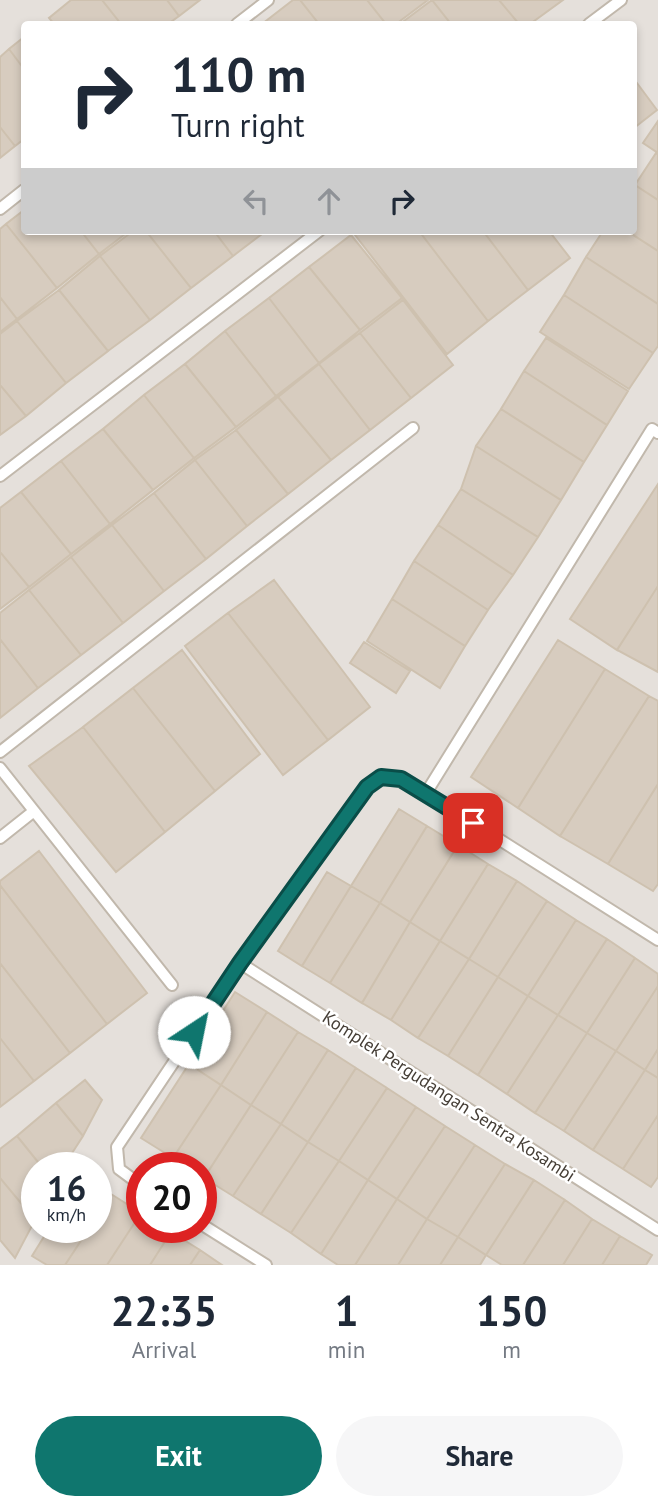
<!DOCTYPE html>
<html lang="en">
<head>
<meta charset="utf-8">
<style>
  body { margin:0; font-family:"PT Sans",sans-serif; background:#f6f6f7; color:#1f2937; height:100vh; display:flex; flex-direction:column; font-size:26px; white-space:nowrap }
  * { box-sizing:border-box; margin:0 }
  p { font-size:23px; color:#747a83 }
  .icon { flex:none; width:38px; height:38px; fill:none; stroke:currentColor; stroke-width:2; stroke-linecap:round; stroke-linejoin:round }
  .map { position:relative; height:1265px; overflow:hidden }
  .side { display:flex; flex-direction:column; background:#fff; flex:1 }
  .side>* { flex:none }
  .top-card { position:absolute; left:21px; top:21px; width:616px; height:214px; border-radius:7px; box-shadow:0 4px 10px #0003; background:#fff; color:#1f2937; overflow:hidden }
  .speed { position:absolute; left:21px; top:1152px; display:flex; gap:14px; font-size:35px; font-weight:700; text-align:center }
  .speed>* { display:grid; place-content:center; width:91px; height:91px; border-radius:50%; background:#fff; box-shadow:0 4px 10px #0003; line-height:1 }
  .speed small { font-size:18px; font-weight:400 }
  .speed .limit { border:10px solid #d22; background:#fff; color:#111 }
  .pin { position:absolute; display:grid; place-items:center; width:60px; height:60px; color:#fff; margin:-30px; border-radius:14px; box-shadow:0 4px 10px #0006 }
  .me { position:absolute; width:77px; margin:-38px; rotate:34deg; stroke-linejoin:round; filter:drop-shadow(0 0 5px #0008) }
  .turn { display:flex; align-items:center; gap:24px; height:147px; padding:0 35px; font-size:32px }
  .turn .icon { width:91px; height:91px; stroke-width:2.5 }
  .turn b { display:block; font-size:49px; line-height:60px }
  .lanes { display:flex; align-items:center; height:66px; padding:0 35px; background:#0003; justify-content:center; gap:35px; direction:ltr }
  .lanes .off { opacity:.35 }
  .eta { display:flex; justify-content:space-evenly; align-items:center; height:119px; text-align:center }
  .eta b { font-size:42px; font-weight:700; line-height:49px }
  .action { display:flex; gap:14px; margin-top:auto; padding:14px 35px }
  .action a { flex:1; height:80px; border-radius:42px; background:#0f766e; color:#fff; font-size:28px; font-weight:700; line-height:80px; text-align:center }
  .action a+a { background:#f6f6f7; color:#1f2937 }
  .map>svg:first-child { display:block }
</style>
</head>
<body>
<div class="map">
<svg width="658" height="1265" viewBox="0 0 658 1265">
  <rect width="100%" height="100%" fill="#f3eee6"/>
  <path fill="#e5e0db" fill-rule="evenodd" d="M0 0H658V1265H0ZM24 24H634V231H24ZM37 1167H96V1227H37ZM142 1167H201V1227H142Z"/>
  <path fill="#d7ccbf" stroke="#cec1af" stroke-width="2" d="M71 0H102L121 24H54L49 18Z
    M102 0H167L179 16 168 24H121Z
    M167 0H200L179 16Z
    M293 0H300L319 24H262Z
    M300 0H367L386 24H319Z
    M367 0H428L396 24H386Z
    M432 0H499L519 24H451Z
    M432 0 451 24H400Z
    M499 0H563L530 24H519Z
    M24 37V69L9 49Z
    M9 49 24 69V139L15 146 0 127V57Z
    M634 79 657 110 634 128Z
    M658 121V153L643 143Z
    M0 127 15 146 0 158Z
    M656 153 658 154V200L635 185Z
    M635 185 658 200V251L627 231H634Z
    M24 210V231H81L99 254 57 288 6 224Z
    M6 224 57 288 17 319 0 297V229Z
    M81 231H129L99 254Z
    M133 231H146L191 288 150 320 100 256Z
    M146 231H214L233 256 191 288Z
    M214 231H266L233 256Z
    M352 231H419L488 321 447 354Z
    M419 231H483L528 290 488 321Z
    M483 231H549L570 258 528 290Z
    M603 231H627L658 251V304L586 257Z
    M351 235 402 298 360 330 309 267Z
    M100 256 150 320 108 351 59 290Z
    M586 257 658 304V346L653 353 564 295Z
    M309 267 360 330 319 363 269 298Z
    M59 290 108 351 66 383 17 321Z
    M564 295 653 353 629 389 540 332Z
    M0 297 17 319 0 332Z
    M269 298 319 363 276 396 225 331Z
    M403 300 453 365 411 398 360 333Z
    M17 321 66 383 26 416 0 385V334Z
    M225 331 276 396 236 427 185 364Z
    M360 333 411 398 370 430 319 364Z
    M546 338 628 391 607 425 524 371Z
    M185 364 236 427 194 458 144 395Z
    M319 364 370 430 331 460 278 397Z
    M524 371 607 425 584 462 501 409Z
    M0 385 26 416 0 435Z
    M144 395 194 458 153 490 103 429Z
    M278 397 331 460 288 494 236 430Z
    M501 409 584 462 561 500 476 446Z
    M103 429 153 490 110 524 61 461Z
    M236 430 288 494 247 526 195 460Z
    M476 446 561 500 538 537 461 489Z
    M195 460 247 526 206 559 154 493Z
    M61 461 110 524 71 554 21 492Z
    M658 484V586L617 650 570 619Z
    M461 489 538 537 513 575 438 525Z
    M21 492 71 554 29 587 0 552V508Z
    M154 493 206 559 164 591 112 525Z
    M112 525 164 591 123 623 71 557Z
    M438 525 513 575 488 610 414 561Z
    M0 552 29 587 0 609Z
    M71 557 123 623 81 655 29 590Z
    M414 561 488 610 465 646 392 599Z
    M274 580 370 707 328 740 228 613Z
    M658 586V672L617 650Z
    M29 590 81 655 38 688 0 639V613Z
    M392 599 465 646 440 688 367 641Z
    M228 613 328 740 283 775 185 646Z
    M0 639 38 688 0 718Z
    M558 640 605 669 518 808 471 777Z
    M364 642 410 671 396 693 350 663Z
    M182 650 260 754 215 791 133 688Z
    M605 669 649 696 560 836 518 808Z
    M133 688 215 791 165 832 83 727Z
    M649 696 658 701V784L608 864 560 836Z
    M83 727 165 832 116 872 29 766Z
    M658 784V884L653 891 608 864Z
    M399 809 427 826 380 903 351 886Z
    M427 826 458 845 410 922 380 903Z
    M458 845 488 864 440 941 410 922Z
    M39 851 147 993 107 1024 0 885V881Z
    M488 864 517 881 469 959 440 941Z
    M327 872 351 886 302 966 278 951Z
    M517 881 547 901 498 977 469 959Z
    M0 885 107 1024 70 1053 0 963Z
    M351 886 380 903 330 983 302 966Z
    M547 901 576 920 528 996 498 977Z
    M380 903 410 922 362 1003 330 983Z
    M576 920 607 939 558 1015 528 996Z
    M410 922 440 941 391 1020 362 1003Z
    M607 939 635 958 587 1033 558 1015Z
    M440 941 469 959 418 1038 391 1020Z
    M635 958 658 974V986L616 1051 587 1033Z
    M469 959 498 977 448 1056 418 1038Z
    M0 963 70 1053 34 1081 0 1038Z
    M498 977 528 996 478 1075 448 1056Z
    M658 986V1049L645 1070 616 1051Z
    M235 992 267 1012 221 1085 189 1064Z
    M528 996 558 1015 507 1094 478 1075Z
    M267 1012 298 1032 251 1105 221 1085Z
    M558 1015 587 1033 535 1113 507 1094Z
    M298 1032 328 1050 281 1124 251 1105Z
    M587 1033 616 1051 564 1131 535 1113Z
    M0 1038 34 1081 0 1107Z
    M658 1049V1078L645 1070Z
    M328 1050 356 1068 308 1142 281 1124Z
    M616 1051 645 1070 593 1150 564 1131Z
    M189 1064 221 1085 173 1158 141 1138Z
    M356 1068 387 1088 339 1161 308 1142Z
    M645 1070 658 1078V1115L623 1169 593 1150Z
    M85 1080 102 1100 83 1136 56 1103Z
    M221 1085 251 1105 204 1178 201 1176V1167H188L173 1158Z
    M387 1088 416 1107 368 1180 339 1161Z
    M56 1103 83 1136 63 1167H42L17 1136Z
    M251 1105 281 1124 233 1196 204 1178Z
    M416 1107 445 1126 397 1199 368 1180Z
    M658 1115V1177L651 1187 623 1169Z
    M281 1124 308 1142 261 1214 233 1196Z
    M445 1126 475 1145 427 1219 397 1199Z
    M17 1136 42 1167H37L35 1220 0 1178V1149Z
    M308 1142 339 1161 291 1233 261 1214Z
    M475 1145 505 1164 458 1237 427 1219Z
    M339 1161 368 1180 321 1254 291 1233Z
    M505 1164 534 1180 486 1255 458 1237Z
    M0 1178 35 1220 15 1258 0 1240Z
    M368 1180 397 1199 355 1265H338L321 1254Z
    M534 1180 565 1200 523 1265H502L486 1255Z
    M96 1185 111 1194 96 1217Z
    M111 1194 141 1213 107 1265H65L90 1227H96V1217Z
    M397 1199 427 1219 398 1265H355Z
    M565 1200 592 1219 563 1265H523Z
    M141 1213 142 1227H163L171 1232 150 1265H107Z
    M427 1219 458 1237 440 1265H398Z
    M592 1219 620 1236 602 1265H563Z
    M50 1227H90L65 1265H47L32 1256Z
    M171 1232 200 1250 190 1265H150Z
    M620 1236 652 1255 646 1265H602Z
    M458 1237 486 1255 480 1265H440Z
    M200 1250 222 1265H190Z"/>
  <g fill="none" stroke-linecap="round" stroke-linejoin="round">
    <defs>
      <path id="lane" d="M237 24 268 0
        M589 24 621 0
        M0 209 24 190
        M658 433 652 429 426 793 658 940
        M0 476 319 231
        M0 752 413 428
        M0 768 172 985
        M0 838 34 811
        M240 963 658 1230
        M142 1186 119 1169 117 1147 240 963 367 787 381 777 401 779 426 793
        M201 1224 266 1265"/>
    </defs>
    <use href="#lane" stroke="#c1b8ac" stroke-width="14"/>
    <use href="#lane" stroke="#fff" stroke-width="10"/>
  </g>
  <g fill="none" stroke-linecap="round" stroke-linejoin="round">
    <defs>
      <path id="route" d="M194 1032 240 963 367 787 381 777 401 779 473 823"/>
    </defs>
    <use href="#route" stroke="#0a4d48" stroke-width="18"/>
    <use href="#route" stroke="#0f766e" stroke-width="12"/>
  </g>
  <g text-anchor="middle" dominant-baseline="central" stroke-width="5" stroke-linejoin="round" paint-order="stroke">
    <g font-size="18" fill="#453e36" stroke="#fff">
      <text transform="translate(449 1096) rotate(33)">Komplek Pergudangan Sentra Kosambi</text>
    </g>
  </g>
</svg>
<div class="speed"><div>16<small>km/h</small></div><div class="limit">20</div></div>
<div class="pin" style="left:473px;top:823px;background:#d93025"><svg class="icon" aria-label="arrive" viewBox="0 0 24 24"><path d="M6 21V4h12l-3 4 3 4H6"/></svg></div>
<svg class="me" style="left:194px;top:1032px" viewBox="-20 -20 40 40"><circle r="19" fill="#fff"/><path d="M0-13L10 11 0 6-10 11z" fill="#0f766e"/></svg>
<div class="top-card">
<div class="turn"><svg class="icon" aria-label="right" viewBox="0 0 24 24"><path d="M7 20v-9h11M14 6l5 5-5 5"/></svg><div><b>110 m</b>Turn right</div></div>
<div class="lanes"><svg class="icon off" aria-label="left" viewBox="0 0 24 24"><path d="M17 20v-9H6M10 6l-5 5 5 5"/></svg><svg class="icon off" aria-label="ahead" viewBox="0 0 24 24"><path d="M12 20V5M6 11l6-6 6 6"/></svg><svg class="icon" aria-label="right" viewBox="0 0 24 24"><path d="M7 20v-9h11M14 6l5 5-5 5"/></svg></div>
</div>
</div>
<section class="side">
<div class="eta">
<div><b>22:35</b><p>Arrival</p></div>
<div><b>1</b><p>min</p></div>
<div><b>150</b><p>m</p></div>
</div>
<div class="action"><a>Exit</a><a>Share</a></div>
</section>
</body>
</html>
